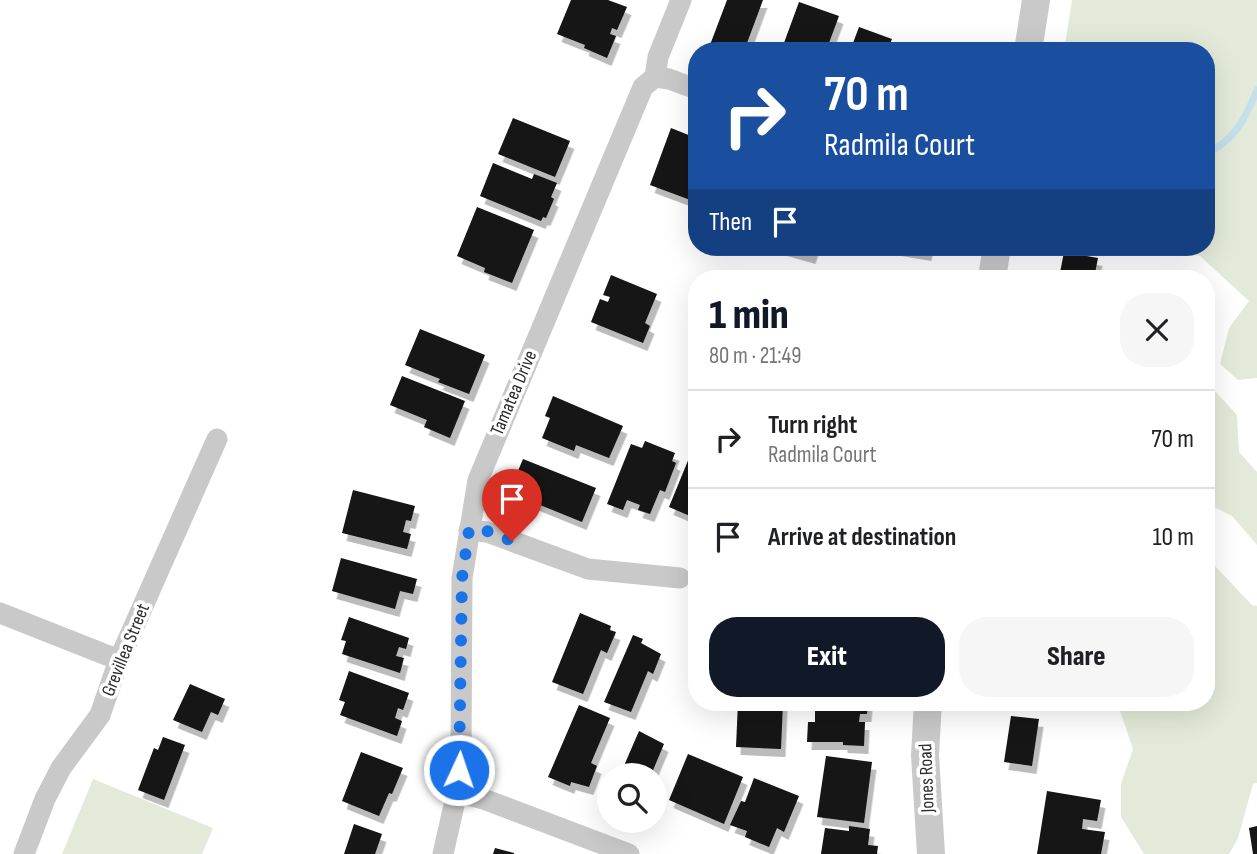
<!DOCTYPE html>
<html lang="en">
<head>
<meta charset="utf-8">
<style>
  body { margin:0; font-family:"Sofia Sans Condensed",sans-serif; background:#f6f6f6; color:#202124; height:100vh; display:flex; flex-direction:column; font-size:26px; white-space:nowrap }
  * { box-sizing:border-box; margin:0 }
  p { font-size:23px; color:#757577 }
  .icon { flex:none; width:38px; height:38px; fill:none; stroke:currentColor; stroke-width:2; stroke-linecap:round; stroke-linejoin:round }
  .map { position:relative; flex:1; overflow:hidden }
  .side { position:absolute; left:688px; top:270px; width:527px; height:441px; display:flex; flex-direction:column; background:#fff; border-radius:28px; box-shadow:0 7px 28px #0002 }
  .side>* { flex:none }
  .hud { position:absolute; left:688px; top:42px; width:527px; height:214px; border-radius:28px; box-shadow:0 7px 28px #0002; background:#1a4fa0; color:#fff; overflow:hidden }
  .controls { position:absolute; left:597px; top:763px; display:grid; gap:14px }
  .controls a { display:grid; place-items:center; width:70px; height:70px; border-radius:50%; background:#fff; box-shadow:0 7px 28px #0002; font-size:35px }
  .pin { position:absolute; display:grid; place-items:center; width:60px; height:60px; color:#fff; margin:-72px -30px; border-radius:50% 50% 50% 0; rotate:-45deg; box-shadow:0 0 7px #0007 }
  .pin .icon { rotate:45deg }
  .me { position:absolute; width:77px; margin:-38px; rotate:3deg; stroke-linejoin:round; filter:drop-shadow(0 0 5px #0008) }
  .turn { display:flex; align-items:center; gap:24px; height:147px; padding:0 21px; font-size:32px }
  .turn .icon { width:91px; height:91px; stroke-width:2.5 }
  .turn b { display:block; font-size:49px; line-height:60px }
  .then { display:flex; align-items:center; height:66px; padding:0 21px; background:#0003; gap:14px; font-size:26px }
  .round { display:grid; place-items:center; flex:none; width:74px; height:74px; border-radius:28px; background:#f6f6f6 }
  .overview { display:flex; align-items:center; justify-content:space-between; height:119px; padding:0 21px }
  h1 { font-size:42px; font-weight:800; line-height:52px; color:#111827 }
  .button { display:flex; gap:14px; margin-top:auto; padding:14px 21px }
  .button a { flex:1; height:80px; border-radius:28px; background:#111827; color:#fff; font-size:28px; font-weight:800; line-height:80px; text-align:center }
  .button a+a { background:#f6f6f6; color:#202124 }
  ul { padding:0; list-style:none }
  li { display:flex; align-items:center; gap:21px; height:98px; padding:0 21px; border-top:2px solid #e0e0e0 }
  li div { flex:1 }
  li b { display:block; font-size:26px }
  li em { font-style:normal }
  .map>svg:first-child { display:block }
</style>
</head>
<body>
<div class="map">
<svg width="1257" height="854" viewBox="0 0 1257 854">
  <defs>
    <filter id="shadow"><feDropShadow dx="4.5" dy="8" stdDeviation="0" flood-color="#0004"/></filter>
  </defs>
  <rect width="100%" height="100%" fill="#fff"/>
  <path fill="#e4ead9" d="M1072 0H1257V378L1238 380 1220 364 1229 328 1249 301 1200 256 1161 247H1206V51H1064Z
    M1206 390H1214L1237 415 1239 452 1257 472V545L1232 516 1206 503Z
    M1215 566 1252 605 1257 606V783L1253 784 1238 838 1229 854H1144L1121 817V784L1133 749 1117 702H1206V574Z
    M93 779 213 828 202 854H62Z"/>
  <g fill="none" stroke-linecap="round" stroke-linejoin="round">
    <path stroke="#c5dfeb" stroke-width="7" d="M1206 154C1235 140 1245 119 1257 90"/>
  </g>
  <path fill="#131313" filter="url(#shadow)" d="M571 0H608L627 7 617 30 612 28 610 34 616 36 607 58 584 48 585 45 557 34Z
    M727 0H763L744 51H724L710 45Z
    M799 2 839 16 826 51H781Z
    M859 27 892 39 887 51H850Z
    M513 118 570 141 555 177 498 154Z
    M671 128 696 138V192L693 201 650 185Z
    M493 163 532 179 534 174 557 183 551 197 554 199 546 218 543 217 541 221 480 196Z
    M477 207 534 230 512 283 484 272 485 268 457 256Z
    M779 247H814L811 256Z
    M891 247H928L927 253Z
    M1064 252 1098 258 1094 278H1059Z
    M611 275 657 294 645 323 650 326 643 343 591 322 600 299 608 302 610 297 603 295Z
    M420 329 485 355 469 394 438 382 440 379 405 365Z
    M402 376 465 401 450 438 424 427 427 420 390 405Z
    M553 396 623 426 609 458 576 445 574 451 542 438 550 418 545 416Z
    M645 441 675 453 672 461 676 463 665 492 660 490 650 514 638 510 640 505 627 500 623 510 607 504 631 444 642 448Z
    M696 441V514L691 512 690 516 669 507Z
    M523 459 596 488 582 522 518 496 527 475 518 471Z
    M353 490 415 506 411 521 406 520 403 532 411 534 407 549 342 533Z
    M341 558 417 579 413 594 400 591 395 609 332 591Z
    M580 613 611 626 610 630 616 632 607 653 601 650 583 694 552 682Z
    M349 617 409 638 406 649 399 647 396 656 404 658 400 673 342 654 346 641 341 640Z
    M633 635 643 639 641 643 661 654 653 674 648 671 631 712 604 702Z
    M349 671 409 693 403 710 398 708 395 718 402 721 397 736 340 715 345 702 339 700Z
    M190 684 225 699 218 715 211 712 202 732 173 720Z
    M738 702H783L781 749 736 747Z
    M815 702H868L867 714H860L859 722H865L864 746 843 745V742H807L808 722H815Z
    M579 705 610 718 591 763 597 766 589 787 571 782 570 786 548 777Z
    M1011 716 1039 719 1032 766 1004 762Z
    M639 731 664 744 651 775H620Z
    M163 737 185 745 164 800 138 790 154 748 158 750Z
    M361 752 403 768 392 794 389 793 379 816 342 801Z
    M688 754 743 777 724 824 669 800Z
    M826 756 872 762 864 823 817 817Z
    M754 778 799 796 784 832 777 828 769 847 745 837 747 831 730 825 741 801 745 802Z
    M1047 791 1101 800 1097 821 1083 819 1082 829 1105 832 1101 854H1037Z
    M354 824 382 834 375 854H344Z
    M849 826 870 829 868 845 878 846 877 854H821L825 828 849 831Z
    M1257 826V854H1253L1249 828Z
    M495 848 514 853V854H493Z"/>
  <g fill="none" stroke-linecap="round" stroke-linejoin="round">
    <path stroke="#c9c9c9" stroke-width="21" d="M655 77 669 79 696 89
      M469 530 487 532 588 569 680 578
      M0 613 119 660
      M457 792 486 800 629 854
      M24 854 45 799 61 768 100 715 119 660 217 439
      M443 854 457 792 461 748 462 578 478 480 643 87 655 77 658 57 681 0"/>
    <path stroke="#c9c9c9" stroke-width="28" d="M1028 51 1036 0
      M992 278 997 247
      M928 702 925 755 931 854"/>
  </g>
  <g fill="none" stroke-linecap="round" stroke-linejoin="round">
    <path stroke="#1a73e8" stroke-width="12" stroke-dasharray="0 21.6" d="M459 770 462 578 469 530 487 531 512 541"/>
  </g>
  <g text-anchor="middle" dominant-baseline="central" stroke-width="7" stroke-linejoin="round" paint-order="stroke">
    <g font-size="19" fill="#2c2c2c" stroke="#fff">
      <text transform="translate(514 393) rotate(-67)">Tamatea Drive</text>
      <text transform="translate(126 650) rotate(-68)">Grevillea Street</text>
      <text transform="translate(927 778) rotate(-92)">Jones Road</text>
    </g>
  </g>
</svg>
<div class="controls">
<a><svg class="icon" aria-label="search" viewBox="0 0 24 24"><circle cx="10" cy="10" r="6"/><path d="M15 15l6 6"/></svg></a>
</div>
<div class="pin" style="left:512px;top:541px;background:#d93025"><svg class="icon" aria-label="arrive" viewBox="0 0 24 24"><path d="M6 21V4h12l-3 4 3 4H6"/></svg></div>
<svg class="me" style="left:459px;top:770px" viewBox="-20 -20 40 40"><circle r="17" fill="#1a73e8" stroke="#fff" stroke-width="3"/><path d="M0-11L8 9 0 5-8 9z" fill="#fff"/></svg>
<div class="hud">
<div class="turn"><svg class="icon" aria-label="right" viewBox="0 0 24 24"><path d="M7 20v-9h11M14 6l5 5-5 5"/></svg><div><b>70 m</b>Radmila Court</div></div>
<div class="then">Then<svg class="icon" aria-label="arrive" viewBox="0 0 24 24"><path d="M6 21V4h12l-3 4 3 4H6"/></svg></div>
</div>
<section class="side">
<div class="overview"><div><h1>1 min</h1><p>80 m · 21:49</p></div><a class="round"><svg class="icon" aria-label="close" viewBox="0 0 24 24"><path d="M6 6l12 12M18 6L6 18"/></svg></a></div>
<ul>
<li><svg class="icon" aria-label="right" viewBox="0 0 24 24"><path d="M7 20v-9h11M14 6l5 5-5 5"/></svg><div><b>Turn right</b><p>Radmila Court</p></div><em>70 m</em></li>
<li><svg class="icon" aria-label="arrive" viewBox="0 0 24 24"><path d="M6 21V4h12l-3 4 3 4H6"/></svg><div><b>Arrive at destination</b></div><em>10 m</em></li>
</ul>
<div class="button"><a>Exit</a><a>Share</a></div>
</section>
</div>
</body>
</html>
